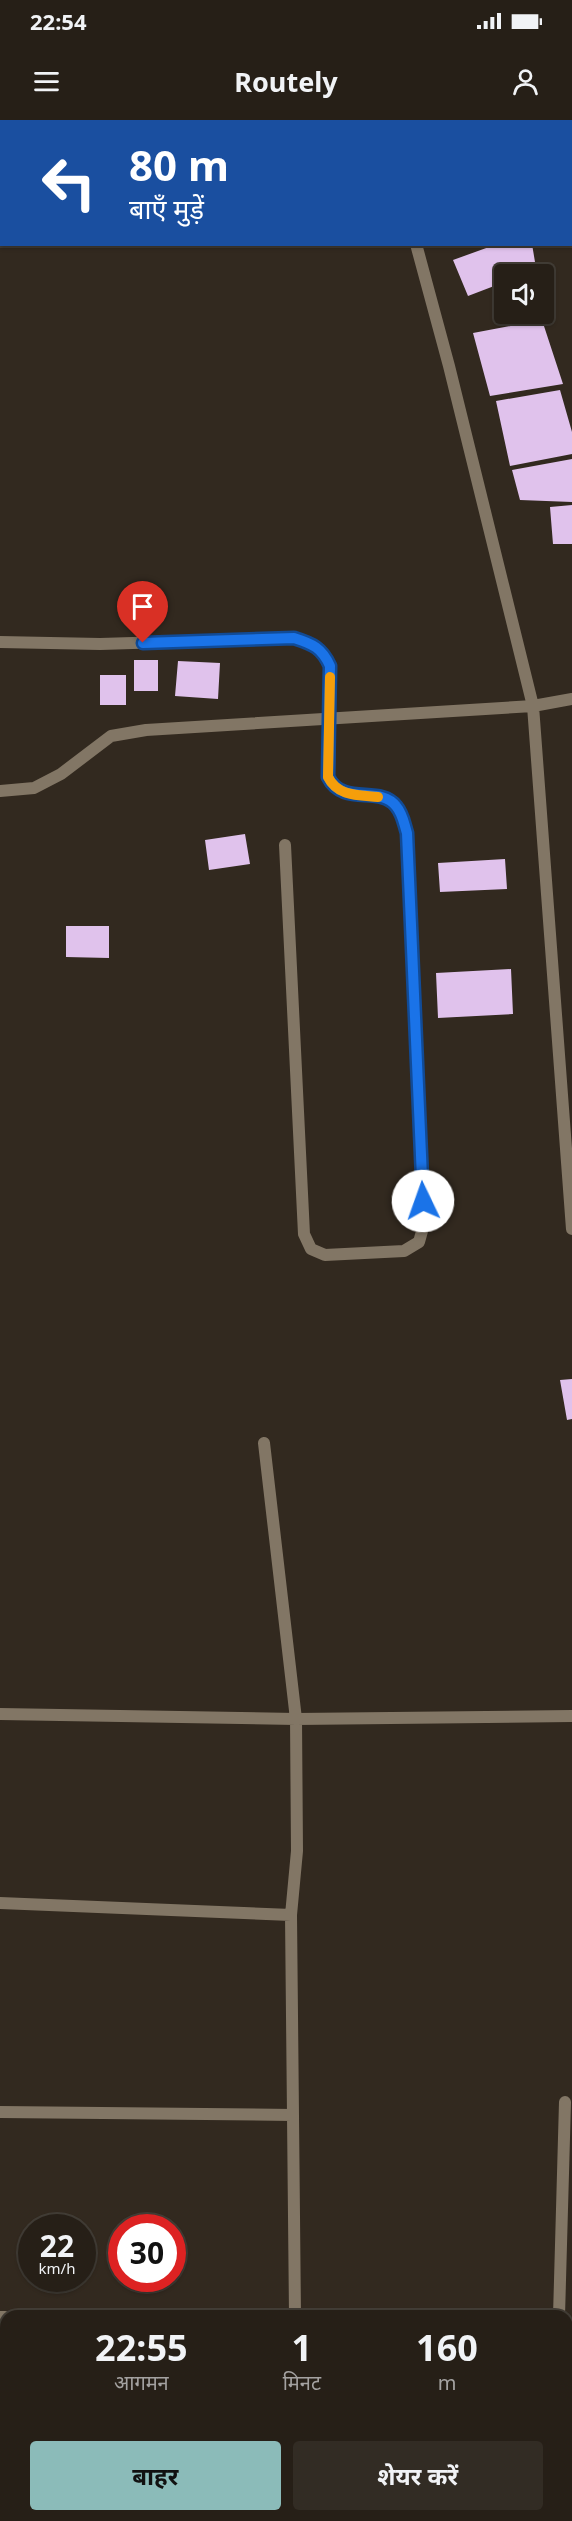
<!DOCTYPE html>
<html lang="hi">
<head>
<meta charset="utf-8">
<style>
  body { margin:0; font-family:"Noto Sans","Noto Sans Devanagari",sans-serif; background:#322c24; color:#f1f3f6; height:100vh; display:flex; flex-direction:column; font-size:22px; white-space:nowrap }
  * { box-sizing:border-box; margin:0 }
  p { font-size:20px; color:#a4a2a1 }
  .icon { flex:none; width:33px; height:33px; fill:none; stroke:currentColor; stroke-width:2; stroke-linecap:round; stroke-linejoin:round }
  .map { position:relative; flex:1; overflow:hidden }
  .details { position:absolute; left:0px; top:2190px; width:573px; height:212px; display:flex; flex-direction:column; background:#261f17; border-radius:18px 18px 0 0; box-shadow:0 2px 4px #0004,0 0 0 2px #423d36 }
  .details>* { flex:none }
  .top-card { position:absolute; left:0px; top:0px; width:573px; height:126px; box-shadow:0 2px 4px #0004,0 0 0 2px #423d36; background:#1a4fa0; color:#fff; overflow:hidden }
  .fabs { position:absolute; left:494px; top:144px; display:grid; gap:12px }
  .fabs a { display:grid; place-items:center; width:60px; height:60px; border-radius:6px; background:#261f17; box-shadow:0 2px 4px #0004,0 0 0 2px #423d36; font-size:30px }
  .speed { position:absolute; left:18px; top:2094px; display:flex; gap:12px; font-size:30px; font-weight:700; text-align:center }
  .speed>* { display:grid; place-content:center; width:78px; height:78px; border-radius:50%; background:#261f17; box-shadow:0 2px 4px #0004,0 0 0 2px #423d36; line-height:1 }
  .speed small { font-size:15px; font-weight:400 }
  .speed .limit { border:9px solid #d22; background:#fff; color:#111 }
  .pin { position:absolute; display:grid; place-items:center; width:51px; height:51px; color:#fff; margin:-62px -26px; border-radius:50% 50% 50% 0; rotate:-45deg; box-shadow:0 0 6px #0007 }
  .pin .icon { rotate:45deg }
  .me { position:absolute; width:66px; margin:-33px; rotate:357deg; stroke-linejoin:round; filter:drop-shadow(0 0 4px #0008) }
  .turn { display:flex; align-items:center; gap:21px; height:126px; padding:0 30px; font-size:27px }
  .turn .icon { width:78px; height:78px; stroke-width:2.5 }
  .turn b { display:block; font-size:42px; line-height:51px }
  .eta { display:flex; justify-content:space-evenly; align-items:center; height:102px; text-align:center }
  .eta b { font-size:36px; font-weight:700; line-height:42px }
  .primary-button { display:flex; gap:12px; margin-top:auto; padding:12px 30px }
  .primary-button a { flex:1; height:69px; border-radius:6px; background:#8bbbb9; color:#111; font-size:24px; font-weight:700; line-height:69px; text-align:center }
  .primary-button a+a { background:#322c24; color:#f1f3f6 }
  .status { display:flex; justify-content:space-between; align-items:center; height:42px; padding:0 30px; background:#261f17; direction:ltr }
  .status svg { height:16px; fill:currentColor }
  header { display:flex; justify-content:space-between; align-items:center; height:78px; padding:0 30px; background:#261f17; font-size:27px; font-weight:700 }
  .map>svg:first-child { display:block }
</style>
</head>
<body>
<div class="status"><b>22:54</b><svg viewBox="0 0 49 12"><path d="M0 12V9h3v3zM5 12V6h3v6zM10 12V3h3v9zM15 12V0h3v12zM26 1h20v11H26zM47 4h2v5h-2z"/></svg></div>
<header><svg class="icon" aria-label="menu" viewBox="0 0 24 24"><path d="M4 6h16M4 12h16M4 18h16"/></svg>Routely<svg class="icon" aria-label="person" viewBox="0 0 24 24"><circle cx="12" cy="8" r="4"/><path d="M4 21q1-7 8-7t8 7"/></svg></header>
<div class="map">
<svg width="572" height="2401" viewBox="0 0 572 2401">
  <rect width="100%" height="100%" fill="#32291f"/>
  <path fill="#e0c2ec" d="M488 124H532L537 154H504V168L502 163 468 176 453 140 489 127Z
    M542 200 563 264 490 276 473 213Z
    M560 270 572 312V334L510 346 496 281Z
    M572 339V382L520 380 512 350Z
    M572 385V424H553L550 387Z
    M134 540H158V571H134Z
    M178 541 220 543 218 579 175 576Z
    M100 555H126V585H100Z
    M245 714 250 744 209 750 205 720Z
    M505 739 507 769 440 772 438 743Z
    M66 806H109V838L66 837Z
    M511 849 513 894 438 898 436 853Z
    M572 1259V1299L567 1300 560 1260Z"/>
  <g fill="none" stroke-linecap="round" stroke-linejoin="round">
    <path stroke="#827665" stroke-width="12" d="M528 0 529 2
      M416 124 449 246 533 586 572 1109
      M0 522 100 524 294 518C313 524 322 528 330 546L329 657C343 687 380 665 396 686 402 694 404 704 407 713L424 1104 419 1122 404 1131 325 1135 311 1129 304 1114 285 725
      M0 671 34 668 61 654 111 616 146 610 533 586 572 579
      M264 1323 296 1599 297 1731 291 1795 295 2196
      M0 1594 296 1599 572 1596
      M0 1783 291 1795
      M0 1992 293 1995
      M559 2196 565 1982
      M0 2197H6
      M567 2204H572"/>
    <path stroke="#b4a185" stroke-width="12" d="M0 55H2"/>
  </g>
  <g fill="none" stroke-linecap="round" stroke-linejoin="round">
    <defs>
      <path id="route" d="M143 523 294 518C313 524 322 528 330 546L328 657C343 687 380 665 396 686 403 694 404 704 407 713L423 1081"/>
    </defs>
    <use href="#route" stroke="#114b97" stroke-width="15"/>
    <use href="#route" stroke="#1a73e8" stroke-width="10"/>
    <path stroke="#f59e0b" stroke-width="10" d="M330 557 328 657C338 677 359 675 378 677"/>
  </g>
</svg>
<div class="fabs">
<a><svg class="icon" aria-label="sound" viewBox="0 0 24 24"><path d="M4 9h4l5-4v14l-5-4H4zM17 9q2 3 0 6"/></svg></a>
</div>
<div class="speed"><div>22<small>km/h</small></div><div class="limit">30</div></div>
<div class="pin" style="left:143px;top:523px;background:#d93025"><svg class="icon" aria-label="arrive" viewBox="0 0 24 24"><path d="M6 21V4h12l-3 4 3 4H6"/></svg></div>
<svg class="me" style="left:423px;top:1081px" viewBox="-20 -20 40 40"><circle r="19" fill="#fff"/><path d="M0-13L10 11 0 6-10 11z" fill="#1a73e8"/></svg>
<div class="top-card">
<div class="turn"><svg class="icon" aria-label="left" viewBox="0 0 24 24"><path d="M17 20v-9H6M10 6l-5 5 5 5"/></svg><div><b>80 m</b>बाएँ मुड़ें</div></div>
</div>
<section class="details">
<div class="eta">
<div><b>22:55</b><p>आगमन</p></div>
<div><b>1</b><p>मिनट</p></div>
<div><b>160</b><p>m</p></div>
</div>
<div class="primary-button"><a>बाहर</a><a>शेयर करें</a></div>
</section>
</div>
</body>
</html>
